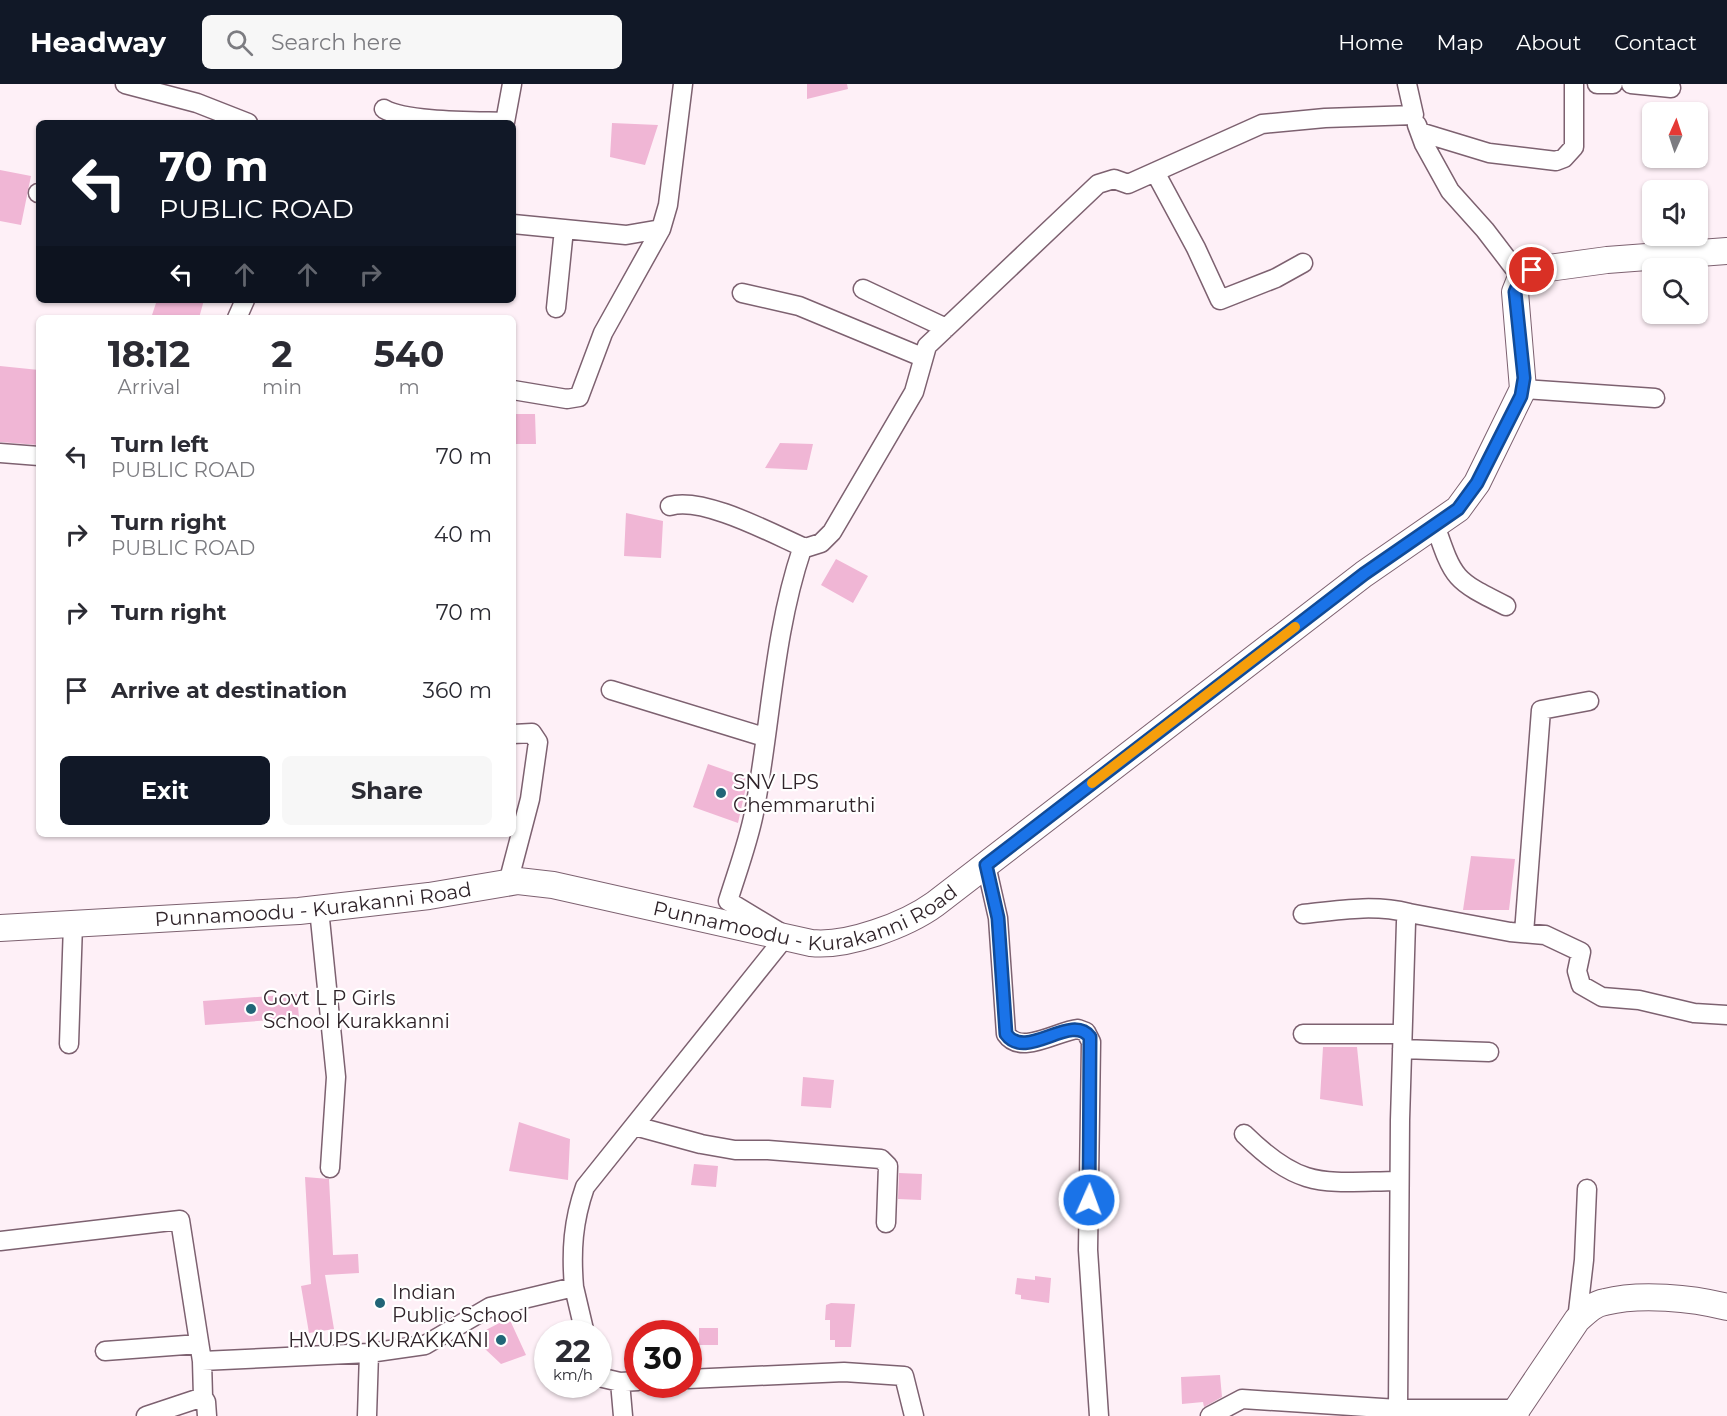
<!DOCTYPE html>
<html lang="en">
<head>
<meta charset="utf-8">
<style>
  body { margin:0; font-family:Montserrat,sans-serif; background:#f7f7f7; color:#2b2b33; height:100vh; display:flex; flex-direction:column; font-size:22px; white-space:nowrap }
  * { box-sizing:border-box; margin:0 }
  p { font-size:20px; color:#7c7c81 }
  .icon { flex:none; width:33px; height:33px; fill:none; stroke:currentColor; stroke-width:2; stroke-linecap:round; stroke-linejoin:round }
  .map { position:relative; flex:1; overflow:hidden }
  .side { position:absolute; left:36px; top:231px; width:480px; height:522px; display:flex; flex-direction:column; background:#fff; border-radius:9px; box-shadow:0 2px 4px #0004 }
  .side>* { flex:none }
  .top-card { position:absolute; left:36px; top:36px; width:480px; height:183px; border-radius:9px; box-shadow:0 2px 4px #0004; background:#111827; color:#fff; overflow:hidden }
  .needle { width:39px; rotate:3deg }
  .controls { position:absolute; left:1642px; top:18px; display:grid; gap:12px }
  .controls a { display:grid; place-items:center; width:66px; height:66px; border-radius:9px; background:#fff; box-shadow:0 2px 4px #0004; font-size:30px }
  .speed { position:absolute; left:534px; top:1236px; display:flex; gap:12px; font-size:30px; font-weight:700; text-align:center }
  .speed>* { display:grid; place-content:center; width:78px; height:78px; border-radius:50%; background:#fff; box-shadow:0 2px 4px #0004; line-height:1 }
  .speed small { font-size:15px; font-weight:400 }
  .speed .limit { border:9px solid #d22; background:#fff; color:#111 }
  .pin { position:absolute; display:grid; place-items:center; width:51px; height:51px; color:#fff; margin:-26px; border:3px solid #fff; border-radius:50%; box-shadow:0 2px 6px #0007 }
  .me { position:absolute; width:66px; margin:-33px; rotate:2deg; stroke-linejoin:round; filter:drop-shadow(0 0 4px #0008) }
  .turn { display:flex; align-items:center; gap:21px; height:126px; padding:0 24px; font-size:27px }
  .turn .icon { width:78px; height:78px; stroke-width:2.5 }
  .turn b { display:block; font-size:42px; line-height:51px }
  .lanes { display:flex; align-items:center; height:57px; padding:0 24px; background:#0003; justify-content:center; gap:30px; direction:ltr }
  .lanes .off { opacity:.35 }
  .eta { display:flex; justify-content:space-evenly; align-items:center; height:102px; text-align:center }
  .eta b { font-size:36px; font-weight:700; line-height:42px }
  .action { display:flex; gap:12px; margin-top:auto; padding:12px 24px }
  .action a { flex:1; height:69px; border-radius:9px; background:#111827; color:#fff; font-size:24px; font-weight:700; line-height:69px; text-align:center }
  .action a+a { background:#f7f7f7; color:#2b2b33 }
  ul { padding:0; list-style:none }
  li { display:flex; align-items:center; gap:18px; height:78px; padding:0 24px }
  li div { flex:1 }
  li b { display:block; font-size:22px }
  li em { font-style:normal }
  header { display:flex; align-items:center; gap:36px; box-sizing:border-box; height:84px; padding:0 30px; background:#111827; color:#fff }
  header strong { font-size:28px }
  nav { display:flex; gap:33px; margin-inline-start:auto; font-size:21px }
  .search { width:420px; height:54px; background:#f7f7f7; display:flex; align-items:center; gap:15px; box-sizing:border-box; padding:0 21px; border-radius:9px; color:#7c7c81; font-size:22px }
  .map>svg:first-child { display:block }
</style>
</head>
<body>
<header>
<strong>Headway</strong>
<div class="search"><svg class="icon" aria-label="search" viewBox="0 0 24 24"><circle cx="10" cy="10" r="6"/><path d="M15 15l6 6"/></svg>Search here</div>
<nav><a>Home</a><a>Map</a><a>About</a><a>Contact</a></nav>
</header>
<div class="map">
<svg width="1727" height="1332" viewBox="0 0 1727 1332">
  <rect width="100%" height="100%" fill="#fef0f7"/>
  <path fill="#f0b6d5" d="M807 0H847L848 5 807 15Z
    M612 39 658 41 645 81 610 73Z
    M0 86 31 92 21 141 0 137Z
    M157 216H204L199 234H151Z
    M0 282 39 286V361L0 358Z
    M513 330H535L536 360H513Z
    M780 359 813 360 807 386 765 384Z
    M626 429 663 437 661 474 624 472Z
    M836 475 868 492 853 519 821 501Z
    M708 680 748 694 738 739 693 723Z
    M1471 772 1515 775 1509 826H1463Z
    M297 910 299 934 205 941 203 917Z
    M1323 963H1357L1363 1022 1320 1015Z
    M803 993 834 996 831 1024 801 1022Z
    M519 1038 570 1055 568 1096 509 1087Z
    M694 1080 718 1082 716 1103 691 1101Z
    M899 1089 922 1090 921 1116 898 1115Z
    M305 1093 329 1095 333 1171 358 1170 359 1189 325 1191 334 1245 309 1249 301 1202 311 1200Z
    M1035 1192 1051 1194 1049 1219 1021 1215V1211L1015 1210 1017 1194 1035 1196Z
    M831 1219 855 1220 851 1263H835V1256H830V1236H825L826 1221Z
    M509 1234 526 1271 501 1280 484 1264 482 1248Z
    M699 1244H718V1261H699Z
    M1220 1291 1222 1313 1204 1323 1203 1318 1182 1320 1181 1293Z"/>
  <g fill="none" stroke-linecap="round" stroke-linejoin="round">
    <defs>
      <path id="minor" d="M125 0 197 19 248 39
        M1597 0H1613
        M1631 0 1671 4
        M384 25C406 38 478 37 505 38L512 0
        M1417 41 1424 60 1450 107 1485 146 1521 193
        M1420 48 1489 69 1556 77 1564 74 1574 63V0
        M1155 88 1196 164 1220 216 1276 194 1303 179
        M38 109H39
        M513 140 626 151 661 145 668 121 683 0
        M863 205 946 244
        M742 209 799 222 922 273
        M556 224 564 145
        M237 234 245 216
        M1523 305 1655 314
        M513 306 567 315 579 313 603 249 661 145
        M0 369 39 372
        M670 422C703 412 773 450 805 464
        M1435 441C1454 496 1454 496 1506 522
        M611 606 764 653
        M986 781 998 834 1006 950C1021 972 1057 947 1078 945L1086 948 1091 958 1088 1166 1099 1332
        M508 799 530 715 538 658 532 649 513 650
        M319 825 336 993 330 1084
        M1303 830C1339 826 1374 820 1409 829
        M1524 849 1541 626 1589 617
        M1303 950H1402
        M69 960 73 840
        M1402 965 1489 968
        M635 1042 701 1060 735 1066H768L881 1075 888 1082 886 1139
        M1244 1050C1302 1107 1323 1098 1399 1097
        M0 1157 180 1136 202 1277 369 1269 425 1261 490 1223 574 1203C571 1167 573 1137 585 1103L786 852 728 817C737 788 748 759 754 729 771 641 773 551 802 465L821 459 832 448 914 308 927 262 1098 100 1114 95 1128 100 1262 40 1325 34 1414 31 1407 0
        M574 1203 585 1250
        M1577 1236 1584 1176 1587 1105
        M105 1267 199 1260
        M598 1287 603 1294 620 1298 638 1297
        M688 1295 844 1288 904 1292 914 1332
        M620 1298 623 1332
        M203 1313 206 1318 207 1332
        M1398 1325 1400 1036 1406 838 1409 829 1510 848 1545 851 1581 868 1577 887 1581 901 1602 913 1639 916 1694 929 1727 931
        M146 1332 203 1313 202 1277
        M367 1332 369 1269
        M1210 1332 1242 1315 1398 1325H1517"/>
      <g id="secondary">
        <path id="s1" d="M0 844 299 827 429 812 518 797 553 801 811 859C847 863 906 841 935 820L1364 490 1458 425 1477 399 1523 305 1515 208 1521 193 1534 186 1607 176 1727 167"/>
        <path d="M1515 1332 1517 1325 1577 1236C1586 1228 1593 1220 1605 1218 1640 1209 1692 1214 1727 1223"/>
      </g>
    </defs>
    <use href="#minor" stroke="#7d6170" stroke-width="21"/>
    <use href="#secondary" stroke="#7d6170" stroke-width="28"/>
    <use href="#minor" stroke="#fff" stroke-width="18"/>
    <use href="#secondary" stroke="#fff" stroke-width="26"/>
  </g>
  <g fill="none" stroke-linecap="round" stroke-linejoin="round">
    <defs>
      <path id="route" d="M1089 1116 1090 953C1071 928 1026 978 1006 950L998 834 986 781 1364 490 1458 425 1477 399 1521 312 1524 294 1515 208 1521 194 1532 186"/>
    </defs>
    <use href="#route" stroke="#114b97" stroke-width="15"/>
    <use href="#route" stroke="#1a73e8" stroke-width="10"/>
    <path stroke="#f59e0b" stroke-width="10" d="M1092 699 1295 543"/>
  </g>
  <g fill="#216577" stroke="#fff" stroke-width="2">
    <circle cx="721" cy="709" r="6"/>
    <circle cx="251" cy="925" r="6"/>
    <circle cx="380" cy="1219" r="6"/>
    <circle cx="501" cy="1256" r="6"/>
  </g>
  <g text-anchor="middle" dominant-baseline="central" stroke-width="4.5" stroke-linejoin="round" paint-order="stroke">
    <g font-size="20" fill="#30242a" stroke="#fff" text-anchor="start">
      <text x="733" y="698">SNV LPS<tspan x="733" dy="23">Chemmaruthi</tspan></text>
      <text x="263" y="914">Govt L P Girls<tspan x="263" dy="23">School Kurakkanni</tspan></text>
      <text x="392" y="1208">Indian<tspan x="392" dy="23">Public School</tspan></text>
      <text x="489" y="1256" text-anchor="end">HVUPS KURAKKANI</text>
    </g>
    <g font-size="20" fill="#30242a" stroke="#fff">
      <text stroke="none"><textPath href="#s1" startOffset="818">Punnamoodu - Kurakanni Road</textPath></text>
      <text stroke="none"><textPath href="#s1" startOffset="314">Punnamoodu - Kurakanni Road</textPath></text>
    </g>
  </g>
</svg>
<div class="controls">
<a><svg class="needle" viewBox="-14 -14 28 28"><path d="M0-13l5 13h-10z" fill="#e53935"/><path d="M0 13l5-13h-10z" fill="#7c7c81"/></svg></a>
<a><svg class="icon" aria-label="sound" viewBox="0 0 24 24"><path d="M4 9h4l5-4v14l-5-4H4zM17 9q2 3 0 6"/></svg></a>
<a><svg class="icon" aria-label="search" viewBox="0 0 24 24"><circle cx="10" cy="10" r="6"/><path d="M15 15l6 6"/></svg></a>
</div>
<div class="speed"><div>22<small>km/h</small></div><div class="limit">30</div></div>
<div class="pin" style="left:1532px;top:186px;background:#d93025"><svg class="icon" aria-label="arrive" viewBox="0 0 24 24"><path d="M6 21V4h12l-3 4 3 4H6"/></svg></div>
<svg class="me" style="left:1089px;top:1116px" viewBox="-20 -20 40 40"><circle r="17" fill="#1a73e8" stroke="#fff" stroke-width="3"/><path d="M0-11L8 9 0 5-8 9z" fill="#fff"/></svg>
<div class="top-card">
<div class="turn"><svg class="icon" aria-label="left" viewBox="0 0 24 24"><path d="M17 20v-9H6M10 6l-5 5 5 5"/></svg><div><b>70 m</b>PUBLIC ROAD</div></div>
<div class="lanes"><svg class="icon" aria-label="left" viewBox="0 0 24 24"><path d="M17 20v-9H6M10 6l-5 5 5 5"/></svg><svg class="icon off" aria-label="ahead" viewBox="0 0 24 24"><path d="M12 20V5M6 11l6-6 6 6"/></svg><svg class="icon off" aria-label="ahead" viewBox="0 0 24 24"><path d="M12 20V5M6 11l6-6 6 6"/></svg><svg class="icon off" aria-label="right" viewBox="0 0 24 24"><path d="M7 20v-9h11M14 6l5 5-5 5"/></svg></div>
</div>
<section class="side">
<div class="eta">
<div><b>18:12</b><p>Arrival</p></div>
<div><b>2</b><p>min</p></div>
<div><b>540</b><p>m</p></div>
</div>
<ul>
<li><svg class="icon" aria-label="left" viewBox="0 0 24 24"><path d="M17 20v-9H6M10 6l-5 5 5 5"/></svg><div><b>Turn left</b><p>PUBLIC ROAD</p></div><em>70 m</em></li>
<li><svg class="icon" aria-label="right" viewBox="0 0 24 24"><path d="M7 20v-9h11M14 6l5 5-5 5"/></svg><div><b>Turn right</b><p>PUBLIC ROAD</p></div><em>40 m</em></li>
<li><svg class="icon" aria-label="right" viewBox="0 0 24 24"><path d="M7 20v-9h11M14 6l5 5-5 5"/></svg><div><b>Turn right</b></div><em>70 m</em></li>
<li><svg class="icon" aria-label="arrive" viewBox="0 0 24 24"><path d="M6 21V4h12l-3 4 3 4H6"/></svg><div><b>Arrive at destination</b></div><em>360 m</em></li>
</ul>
<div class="action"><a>Exit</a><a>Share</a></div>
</section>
</div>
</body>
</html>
